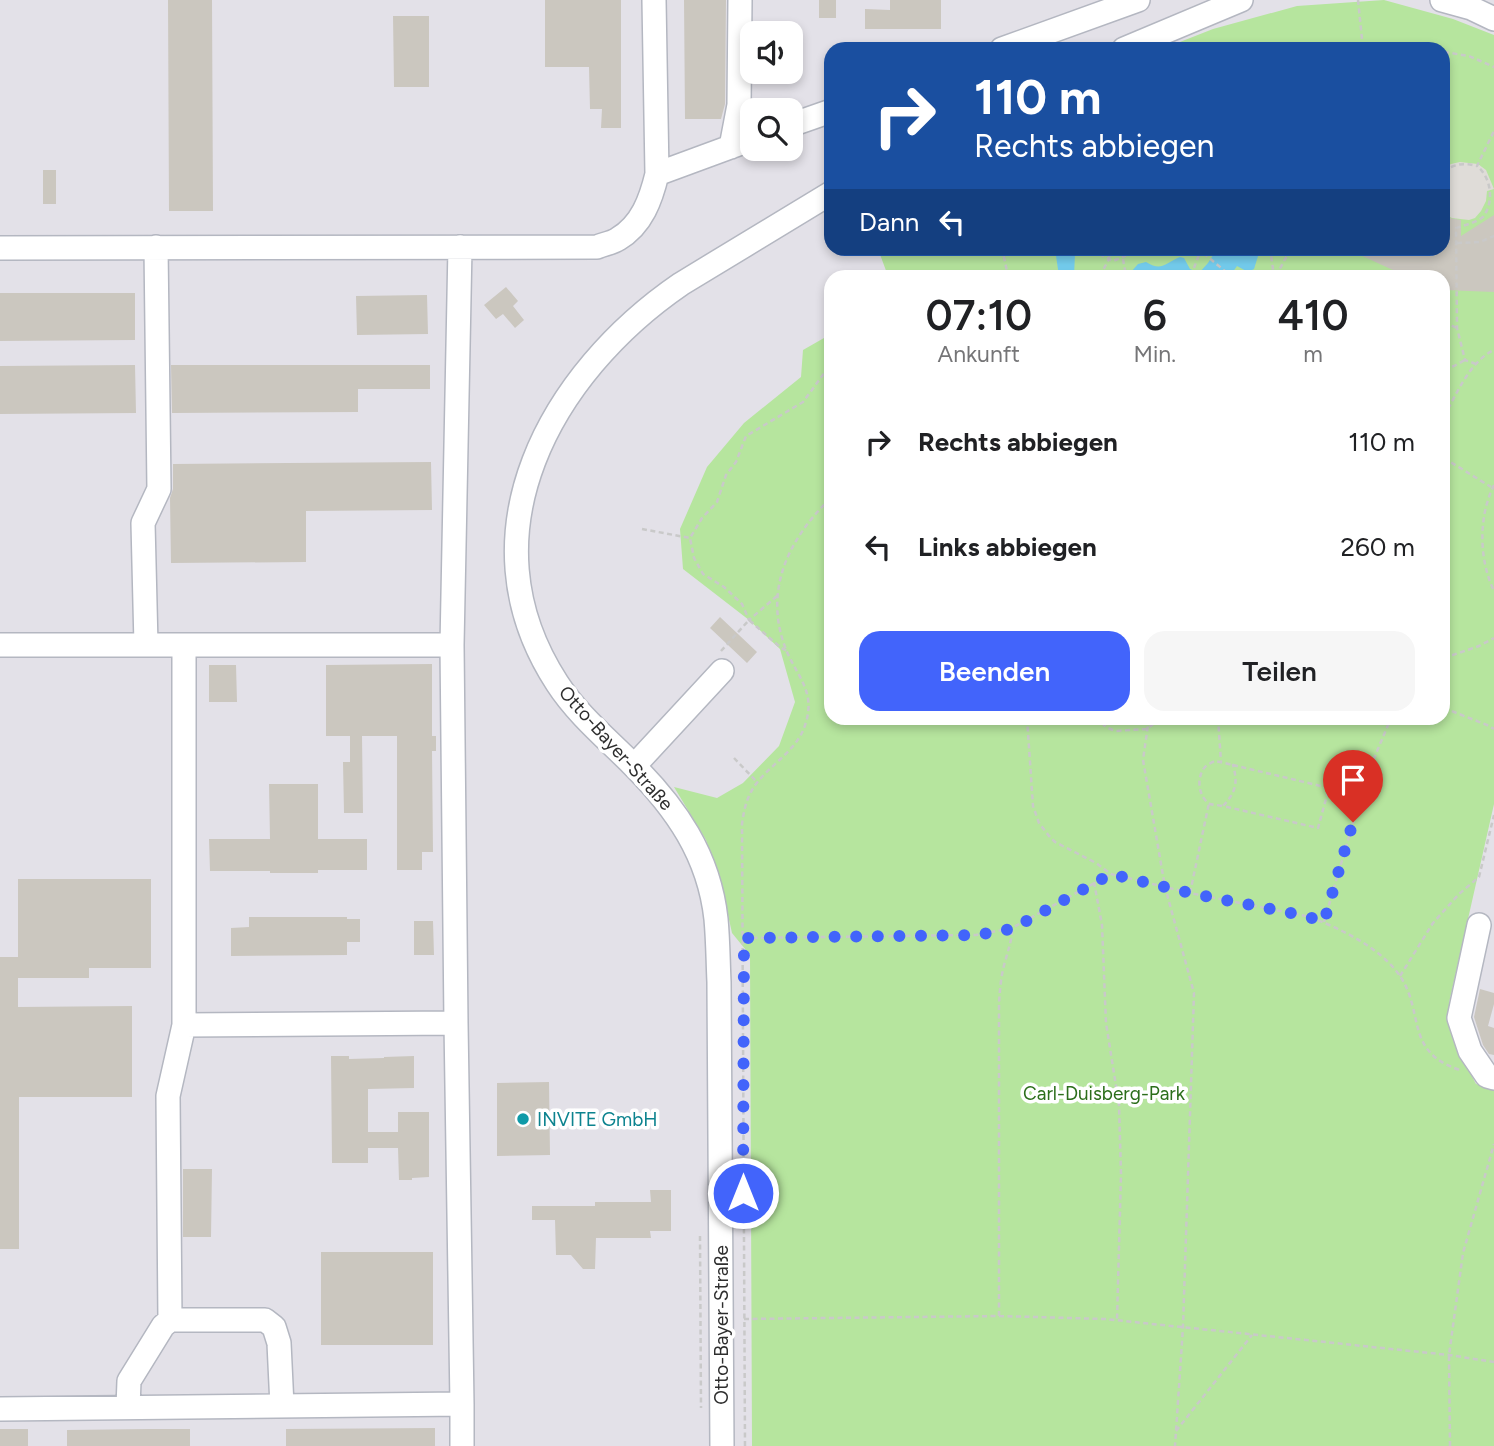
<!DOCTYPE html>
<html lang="de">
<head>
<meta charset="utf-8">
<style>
  body { margin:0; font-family:Figtree,sans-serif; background:#f6f6f6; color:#202124; height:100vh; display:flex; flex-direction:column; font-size:26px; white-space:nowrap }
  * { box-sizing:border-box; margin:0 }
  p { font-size:23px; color:#757577 }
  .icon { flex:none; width:38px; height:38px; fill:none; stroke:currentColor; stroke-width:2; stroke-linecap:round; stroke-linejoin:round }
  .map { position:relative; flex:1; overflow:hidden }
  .side { position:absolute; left:824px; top:270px; width:626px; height:455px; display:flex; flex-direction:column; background:#fff; border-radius:21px; box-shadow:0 4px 10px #0003 }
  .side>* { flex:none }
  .hud { position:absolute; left:824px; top:42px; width:626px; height:214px; border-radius:21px; box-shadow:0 4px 10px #0003; background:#1a4fa0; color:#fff; overflow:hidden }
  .fabs { position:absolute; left:740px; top:21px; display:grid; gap:14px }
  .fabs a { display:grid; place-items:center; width:63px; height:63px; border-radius:14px; background:#fff; box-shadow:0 4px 10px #0003; font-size:35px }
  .pin { position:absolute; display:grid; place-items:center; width:60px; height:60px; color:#fff; margin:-72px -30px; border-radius:50% 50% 50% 0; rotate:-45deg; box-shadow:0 0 7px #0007 }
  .pin .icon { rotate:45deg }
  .me { position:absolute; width:77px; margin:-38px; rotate:0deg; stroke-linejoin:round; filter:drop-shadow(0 0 5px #0008) }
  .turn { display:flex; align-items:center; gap:24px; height:147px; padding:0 35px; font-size:32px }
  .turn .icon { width:91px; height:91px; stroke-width:2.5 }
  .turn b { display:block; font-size:49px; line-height:60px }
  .then { display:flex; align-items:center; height:66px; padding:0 35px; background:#0003; gap:14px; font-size:26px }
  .eta { display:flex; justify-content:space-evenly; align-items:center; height:119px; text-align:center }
  .eta b { font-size:42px; font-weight:600; line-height:49px }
  .action { display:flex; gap:14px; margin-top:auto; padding:14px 35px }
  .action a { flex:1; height:80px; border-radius:21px; background:#4264fb; color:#fff; font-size:28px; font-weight:600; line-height:80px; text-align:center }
  .action a+a { background:#f6f6f6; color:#202124 }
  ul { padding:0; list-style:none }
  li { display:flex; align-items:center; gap:21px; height:105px; padding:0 35px }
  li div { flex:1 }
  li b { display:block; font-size:26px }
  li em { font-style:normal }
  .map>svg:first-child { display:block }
</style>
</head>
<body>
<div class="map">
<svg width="1494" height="1446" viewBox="0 0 1494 1446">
  <rect width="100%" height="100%" fill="#efe9e1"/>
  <path fill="#e3e1e8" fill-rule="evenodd" d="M0 0H1494V1446H0ZM752 33H791V72H752ZM831 49H1444V248H831ZM752 110H791V149H752ZM831 276H1444V718H831Z"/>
  <path fill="#b6e59e" d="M1384 0 1453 19 1494 35V804L1449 1003 1453 1040 1476 1084 1494 1088V1446H752L750 955 732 933 721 883 706 840 674 787 717 798 743 783 779 746 795 702 780 649 749 620 683 569 680 529 707 467 744 423 801 377 803 350 831 334V718H1444V276H888L878 249 1444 248V49H1162L1213 29 1297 6Z"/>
  <path fill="#dfdcd8" d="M1460 162 1478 164 1486 170 1494 189 1487 191 1486 201 1481 211 1475 218 1469 220 1452 218 1444 214V168L1451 164Z"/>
  <path fill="#75cff0" d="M1055 249H1079L1075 254 1074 276H1059Z
    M1217 249H1258L1259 253 1254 269 1248 272 1237 266 1230 276H1132L1131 272 1138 264 1146 262C1162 272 1165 263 1180 257L1184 258 1190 269 1199 273 1208 263Z"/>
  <path fill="#cbc7bf" d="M168 0H212L213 211H169Z
    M545 0H621V128H601L602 109H590L589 67H545Z
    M684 0H726L725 104 721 119H685Z
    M819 0H836V18H819Z
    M890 0H941V29H865V9L890 10Z
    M393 16H429V87H394Z
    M43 170H56V204H43Z
    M1494 215V292L1444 290V276H1393L1395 271 1345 248H1444V217L1461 220V236Z
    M506 287 518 301 513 306 524 320 515 328 503 314 496 319 484 305Z
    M0 293H135V340L0 341Z
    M427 295 428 334 357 335 356 296Z
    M135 365 136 413 0 414V366Z
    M171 365H430V389H358V412L172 413Z
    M431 462 432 510 306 511V562L171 563 170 498 173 489V464Z
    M720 617 757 652 747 663 710 628Z
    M432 664V736H436V751H432L433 852H422V870H397V736H362L363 813H344L343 762H350V736H326V665Z
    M209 665H236L237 702H209Z
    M269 784H318V839H367V870H318V873H270V871H210L209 839H270Z
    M18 879H151V968H89V978H18V1007L132 1006V1097H19V1249H0V957H18Z
    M249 917H347V919H360V942H347V955L231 956V928L249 927Z
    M414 921H433L434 955H414Z
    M1480 989 1494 993V1004L1488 1026 1494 1028V1055L1489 1054 1483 1045 1474 1017Z
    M331 1056H349V1059L384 1058V1057L414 1056V1088L368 1089V1132H398V1112H429V1177L412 1178V1180H399L398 1148H368V1163H332Z
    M549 1082 550 1155 497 1156V1083Z
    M183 1169H212L211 1237H183Z
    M650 1190H671V1231H650L651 1238H596L595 1269H583L571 1255H556L555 1220H532V1206H595V1202H651Z
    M321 1252H433V1345H321Z
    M435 1428V1446H286V1429Z
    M0 1429H28V1446H0Z
    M149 1429H190V1446H67V1430Z"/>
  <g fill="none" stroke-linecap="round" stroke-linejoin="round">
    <defs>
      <path id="minor" d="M1442 0 1471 8 1494 19
        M1002 49 1138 0
        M1124 49 1241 0
        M791 125 831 111
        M731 147 739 105 740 0
        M657 174 752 139
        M460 247 452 645 456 1023 462 1404
        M0 248 597 247C604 244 612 243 618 239 642 225 651 199 657 174L654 0
        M0 645H452
        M146 645 143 523 159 489 156 247
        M634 766 722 671
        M1479 925 1459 1018 1470 1051 1487 1076 1494 1078
        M184 1025 456 1023
        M170 1320 168 1096 184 1025V645
        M128 1407 129 1381 163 1326 170 1320H265L274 1327 279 1343 282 1406
        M0 1409 462 1404V1446
        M722 1446 719 982C718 961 718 940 716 919 709 855 676 808 632 764 606 738 577 714 557 683 460 534 551 373 681 284L831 193"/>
    </defs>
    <use href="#minor" stroke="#b4b7c1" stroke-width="26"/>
    <path stroke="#c9c9c9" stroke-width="2.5" stroke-dasharray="5 3.5" stroke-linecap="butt" d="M1358 0 1363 49
      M1386 49 1414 47 1427 49
      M1444 52 1469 56 1494 67
      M1444 172C1454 163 1465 163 1477 166L1494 131
      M1457 243 1480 242 1494 236
      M1002 248 1008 276
      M1094 248 1096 252 1109 259 1100 276
      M1111 248 1109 259 1113 261 1125 256 1131 248
      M1127 248 1133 253 1152 254 1157 248
      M1197 248 1231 276
      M1270 248 1274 276
      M1123 259 1126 276
      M1278 273 1341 272 1363 276
      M1191 276 1200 252
      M1276 276 1291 248
      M831 308V309
      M1444 322 1457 328
      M1476 364 1465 360 1457 328 1456 228C1465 225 1475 223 1483 217 1494 203 1492 178 1477 166
      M1444 369 1454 366 1465 360
      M1444 416C1457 394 1469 362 1494 350
      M1444 458 1491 487
      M1494 485C1478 517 1479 560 1494 591
      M642 529 690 538
      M777 596 749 620 742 604 724 587 703 574 694 558 690 538 702 518 717 502 726 475 736 462 746 436 803 402 831 364
      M721 651 749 620 780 647 787 651
      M1444 658 1479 646 1494 638
      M1444 708 1487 725 1494 729
      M1027 718 1033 806 1039 823 1049 836 1055 842 1096 863 1111 874 1190 893 1306 916C1338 927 1380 947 1400 976 1425 1013 1404 1052 1460 1070
      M1095 718 1108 728 1115 731 1147 729 1161 718
      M1149 718 1143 760 1165 887 1194 993 1183 1327 1175 1446
      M1218 718 1221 762
      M734 758 757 782
      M1233 765 1329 788 1318 828 1223 806C1236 792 1238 783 1233 765Z
      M1329 788C1343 773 1346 767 1367 775
      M1222 806C1218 805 1214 805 1210 804 1198 797 1196 777 1205 767 1207 765 1212 762 1215 761L1233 765
      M1094 882 1102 925 1106 1023 1119 1105 1121 1174 1117 1320
      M1190 893 1209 803
      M1324 922 1367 775 1391 718
      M744 938 976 935 1012 928 1111 874
      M1400 976 1433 923 1459 894 1479 877 1494 815
      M700 1236 701 1408
      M999 1316V1003C1000 989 1001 975 1005 962 1008 950 1012 941 1012 928
      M744 1319 999 1316 1105 1319 1449 1355 1494 1362
      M1176 1431 1252 1335
      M745 1446 742 824C744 809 747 796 756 784 772 763 799 749 806 722 815 692 798 677 787 652 762 592 788 539 831 498
      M1450 1446 1449 1355 1463 1253 1494 1144"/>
    <use href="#minor" stroke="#fff" stroke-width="23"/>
  </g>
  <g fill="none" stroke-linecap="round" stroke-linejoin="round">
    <path stroke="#4264fb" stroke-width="12" stroke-dasharray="0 21.6" d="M743 1193 744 938 976 935 1012 929 1111 874 1190 893 1306 916 1324 922 1353 822"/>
  </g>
  <circle fill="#0f9aa8" stroke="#fff" stroke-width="2.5" cx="523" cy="1119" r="7"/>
  <g text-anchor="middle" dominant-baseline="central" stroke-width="7" stroke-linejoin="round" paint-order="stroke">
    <g font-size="19" fill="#2e2e2e" stroke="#fff">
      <text transform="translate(616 748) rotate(48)">Otto-Bayer-Straße</text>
      <text transform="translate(721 1325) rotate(-90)">Otto-Bayer-Straße</text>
    </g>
    <g font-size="19" fill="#2c6e1b" stroke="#fff">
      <text x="1104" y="1093">Carl-Duisberg-Park</text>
    </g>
    <g font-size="19" fill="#0d838f" stroke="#fff" text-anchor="start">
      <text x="537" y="1119">INVITE GmbH</text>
    </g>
  </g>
</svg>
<div class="fabs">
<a><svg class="icon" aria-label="sound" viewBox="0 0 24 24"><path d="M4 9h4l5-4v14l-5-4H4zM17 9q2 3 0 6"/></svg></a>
<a><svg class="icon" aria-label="search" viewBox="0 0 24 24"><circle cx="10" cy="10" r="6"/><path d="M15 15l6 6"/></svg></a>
</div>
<div class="pin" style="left:1353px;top:822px;background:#d93025"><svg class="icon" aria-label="arrive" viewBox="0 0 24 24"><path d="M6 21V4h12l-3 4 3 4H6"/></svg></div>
<svg class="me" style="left:743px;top:1193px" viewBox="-20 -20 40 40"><circle r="17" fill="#4264fb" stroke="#fff" stroke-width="3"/><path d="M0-11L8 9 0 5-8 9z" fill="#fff"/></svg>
<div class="hud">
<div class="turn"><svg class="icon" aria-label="right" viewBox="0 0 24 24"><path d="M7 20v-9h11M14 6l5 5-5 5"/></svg><div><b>110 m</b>Rechts abbiegen</div></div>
<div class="then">Dann<svg class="icon" aria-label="left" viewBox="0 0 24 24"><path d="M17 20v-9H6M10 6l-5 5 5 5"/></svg></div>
</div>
<section class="side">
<div class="eta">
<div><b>07:10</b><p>Ankunft</p></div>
<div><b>6</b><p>Min.</p></div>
<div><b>410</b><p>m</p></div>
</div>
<ul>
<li><svg class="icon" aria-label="right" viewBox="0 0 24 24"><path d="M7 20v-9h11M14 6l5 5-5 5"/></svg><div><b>Rechts abbiegen</b></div><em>110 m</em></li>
<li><svg class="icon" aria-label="left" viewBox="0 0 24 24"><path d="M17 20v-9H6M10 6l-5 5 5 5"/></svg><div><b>Links abbiegen</b></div><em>260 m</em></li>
</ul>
<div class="action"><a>Beenden</a><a>Teilen</a></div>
</section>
</div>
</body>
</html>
